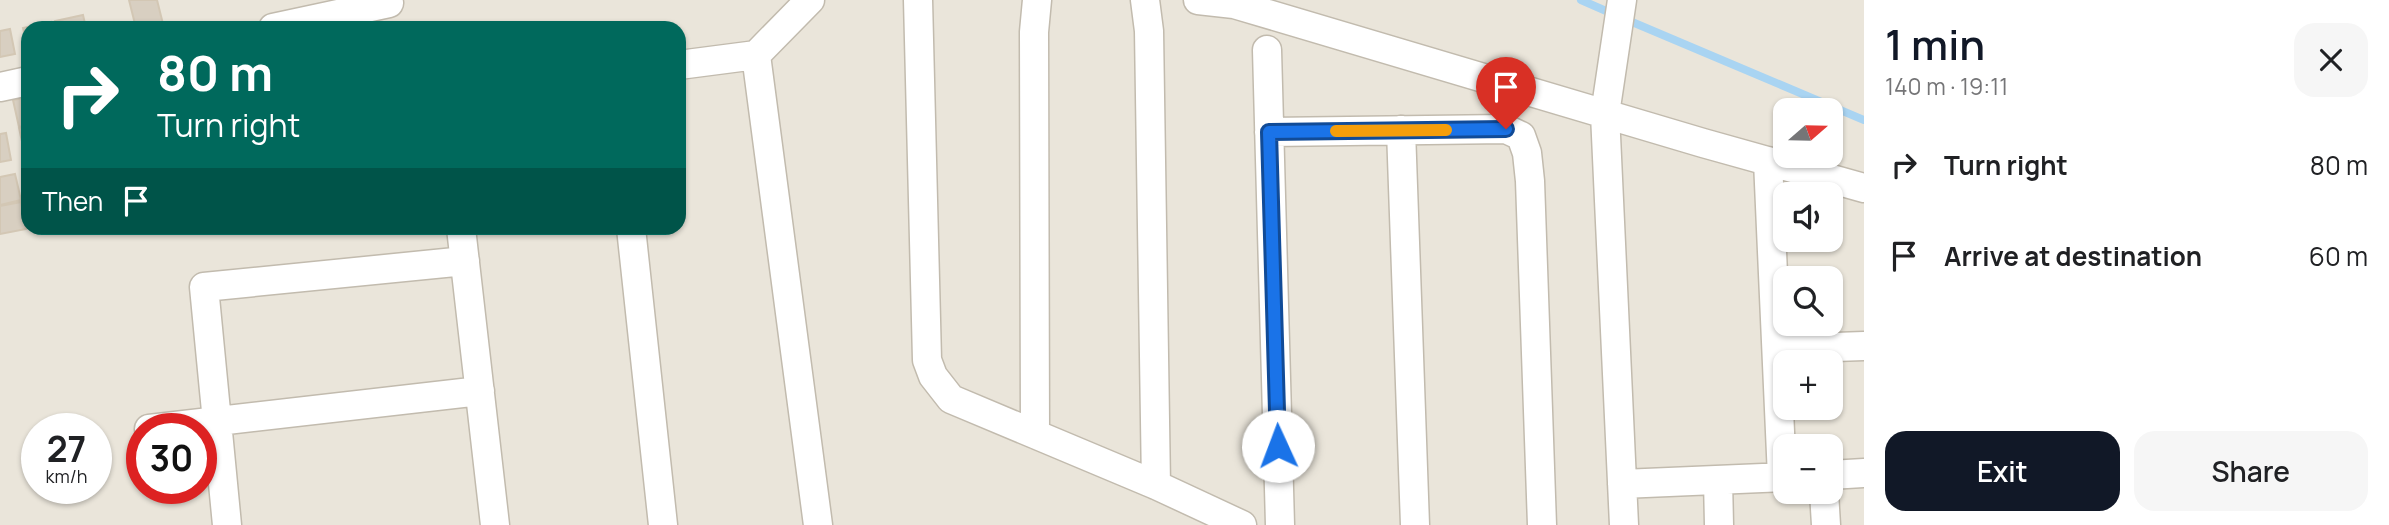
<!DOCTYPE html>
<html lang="en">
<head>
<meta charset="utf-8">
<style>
  body { margin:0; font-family:Manrope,sans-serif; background:#f6f6f6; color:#202124; height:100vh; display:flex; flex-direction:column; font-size:26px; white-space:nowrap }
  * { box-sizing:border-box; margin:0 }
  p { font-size:23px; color:#757577 }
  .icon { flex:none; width:38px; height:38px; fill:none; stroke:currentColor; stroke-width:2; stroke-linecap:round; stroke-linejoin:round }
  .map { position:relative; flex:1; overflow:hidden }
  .side { display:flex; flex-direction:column; background:#fff; width:525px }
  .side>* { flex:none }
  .guide { position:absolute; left:21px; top:21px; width:665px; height:214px; border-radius:21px; box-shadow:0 2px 5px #0004; background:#00695c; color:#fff; overflow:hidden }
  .needle { width:46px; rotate:70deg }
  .controls { position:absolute; left:1773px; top:98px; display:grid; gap:14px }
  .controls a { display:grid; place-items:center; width:70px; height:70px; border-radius:14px; background:#fff; box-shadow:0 2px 5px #0004; font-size:35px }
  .speed { position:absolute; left:21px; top:413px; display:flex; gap:14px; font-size:35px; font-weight:700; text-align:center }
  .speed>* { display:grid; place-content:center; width:91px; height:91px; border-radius:50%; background:#fff; box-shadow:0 2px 5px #0004; line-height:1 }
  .speed small { font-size:18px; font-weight:400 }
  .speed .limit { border:10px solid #d22; background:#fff; color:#111 }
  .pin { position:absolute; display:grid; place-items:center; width:60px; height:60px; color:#fff; margin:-72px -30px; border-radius:50% 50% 50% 0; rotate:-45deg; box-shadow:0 0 7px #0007 }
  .pin .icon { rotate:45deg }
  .me { position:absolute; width:77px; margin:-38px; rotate:358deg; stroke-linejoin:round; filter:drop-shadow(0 0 5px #0008) }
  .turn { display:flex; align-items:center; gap:24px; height:147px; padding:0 21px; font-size:32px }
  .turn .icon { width:91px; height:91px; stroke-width:2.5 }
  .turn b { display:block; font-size:49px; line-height:60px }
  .then { display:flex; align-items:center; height:66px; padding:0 21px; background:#0003; gap:14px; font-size:26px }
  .round { display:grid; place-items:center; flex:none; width:74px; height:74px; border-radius:21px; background:#f6f6f6 }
  .headline { display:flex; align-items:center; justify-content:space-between; height:119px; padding:0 21px }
  h1 { font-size:42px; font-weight:600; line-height:52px; color:#111827 }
  .button { display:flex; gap:14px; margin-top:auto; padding:14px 21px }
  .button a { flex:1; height:80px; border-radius:21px; background:#111827; color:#fff; font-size:28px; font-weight:600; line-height:80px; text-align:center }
  .button a+a { background:#f6f6f6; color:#202124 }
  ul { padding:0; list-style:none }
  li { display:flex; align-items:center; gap:21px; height:91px; padding:0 21px }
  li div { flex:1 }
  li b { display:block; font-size:26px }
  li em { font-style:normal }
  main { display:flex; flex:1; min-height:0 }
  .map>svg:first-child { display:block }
</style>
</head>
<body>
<main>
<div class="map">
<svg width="1864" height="525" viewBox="0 0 1864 525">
  <rect width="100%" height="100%" fill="#f6f3ec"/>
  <path fill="#eae5da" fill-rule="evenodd" d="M0 0H1864V525H0ZM28 28H679V228H28ZM1785 110H1830V156H1785ZM1785 194H1830V240H1785ZM1785 278H1830V324H1785ZM1785 362H1830V408H1785ZM37 429H96V488H37ZM142 429H201V488H142ZM1785 446H1830V492H1785Z"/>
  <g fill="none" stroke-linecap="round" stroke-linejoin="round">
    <path stroke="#a9d4f2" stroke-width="8" d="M1581 0 1613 14
      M1625 19 1864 120"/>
  </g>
  <path fill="#d8cfc1" stroke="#d3c7b4" stroke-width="2" d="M129 0H157L164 28H136Z
    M83 15 86 28H56L55 21Z
    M51 22 52 28H28V49L23 28Z
    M10 29 15 54 0 57V31Z
    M28 97V125L19 127 13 100Z
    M28 126V154L25 155 19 128Z
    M6 133 11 160 0 162V134Z
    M15 174 21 200 0 205V177Z
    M21 202 26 229 0 234V206Z"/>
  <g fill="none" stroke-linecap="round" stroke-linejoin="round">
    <defs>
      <path id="minor" d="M918 0 927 360 933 376 951 399 1156 485 1242 525
        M1145 0 1149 31 1156 485
        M1198 0 1234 4 1703 143 1864 188
        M1622 0 1605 114 1624 525
        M273 28 389 3
        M1267 50 1280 525
        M756 55 818 525
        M679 65 756 55 810 0
        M0 87 28 81
        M1401 130 1415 525
        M1269 132 1506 129 1521 136 1527 153 1530 181 1542 525
        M1768 161 1782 477
        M461 228 495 525
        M631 228 663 525
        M1778 349 1864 346
        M149 429 480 391
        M1035 434 1034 32 1037 0
        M1830 475 1864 473
        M1718 480 1719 525
        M1622 484 1785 477
        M1824 492 1826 525
        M227 525 204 287 465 261"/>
    </defs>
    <use href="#minor" stroke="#c2bbae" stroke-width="31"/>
    <use href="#minor" stroke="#fff" stroke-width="28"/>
  </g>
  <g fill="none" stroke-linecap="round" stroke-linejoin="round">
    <defs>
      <path id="route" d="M1278 446 1269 132 1506 129"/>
    </defs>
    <use href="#route" stroke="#114b97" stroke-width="18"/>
    <use href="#route" stroke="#1a73e8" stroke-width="12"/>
    <path stroke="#f59e0b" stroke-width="12" d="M1336 131 1446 130"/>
  </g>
</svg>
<div class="controls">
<a><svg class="needle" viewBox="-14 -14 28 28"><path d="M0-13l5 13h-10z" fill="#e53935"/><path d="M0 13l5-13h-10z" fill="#757577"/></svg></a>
<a><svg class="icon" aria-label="sound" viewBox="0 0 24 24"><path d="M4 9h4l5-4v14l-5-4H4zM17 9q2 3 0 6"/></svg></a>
<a><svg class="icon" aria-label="search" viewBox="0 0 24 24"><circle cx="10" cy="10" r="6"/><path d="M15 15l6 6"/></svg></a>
<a>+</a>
<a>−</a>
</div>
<div class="speed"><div>27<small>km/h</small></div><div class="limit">30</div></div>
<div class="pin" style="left:1506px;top:129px;background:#d93025"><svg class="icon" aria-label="arrive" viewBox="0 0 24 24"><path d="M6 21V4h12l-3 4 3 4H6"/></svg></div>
<svg class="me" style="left:1278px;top:446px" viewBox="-20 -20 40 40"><circle r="19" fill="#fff"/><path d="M0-13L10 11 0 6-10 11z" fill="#1a73e8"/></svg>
<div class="guide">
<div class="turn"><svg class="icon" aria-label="right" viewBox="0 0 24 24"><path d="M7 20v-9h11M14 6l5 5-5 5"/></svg><div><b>80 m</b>Turn right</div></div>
<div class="then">Then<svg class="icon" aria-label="arrive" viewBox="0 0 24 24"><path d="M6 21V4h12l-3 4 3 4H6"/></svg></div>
</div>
</div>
<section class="side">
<div class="headline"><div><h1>1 min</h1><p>140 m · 19:11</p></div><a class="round"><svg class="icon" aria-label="close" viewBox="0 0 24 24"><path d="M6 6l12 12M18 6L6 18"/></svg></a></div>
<ul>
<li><svg class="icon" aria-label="right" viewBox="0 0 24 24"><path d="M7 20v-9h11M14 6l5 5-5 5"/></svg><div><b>Turn right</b></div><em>80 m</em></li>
<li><svg class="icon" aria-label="arrive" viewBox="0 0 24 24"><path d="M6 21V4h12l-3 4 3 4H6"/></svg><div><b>Arrive at destination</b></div><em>60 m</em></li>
</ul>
<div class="button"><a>Exit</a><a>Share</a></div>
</section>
</main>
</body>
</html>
